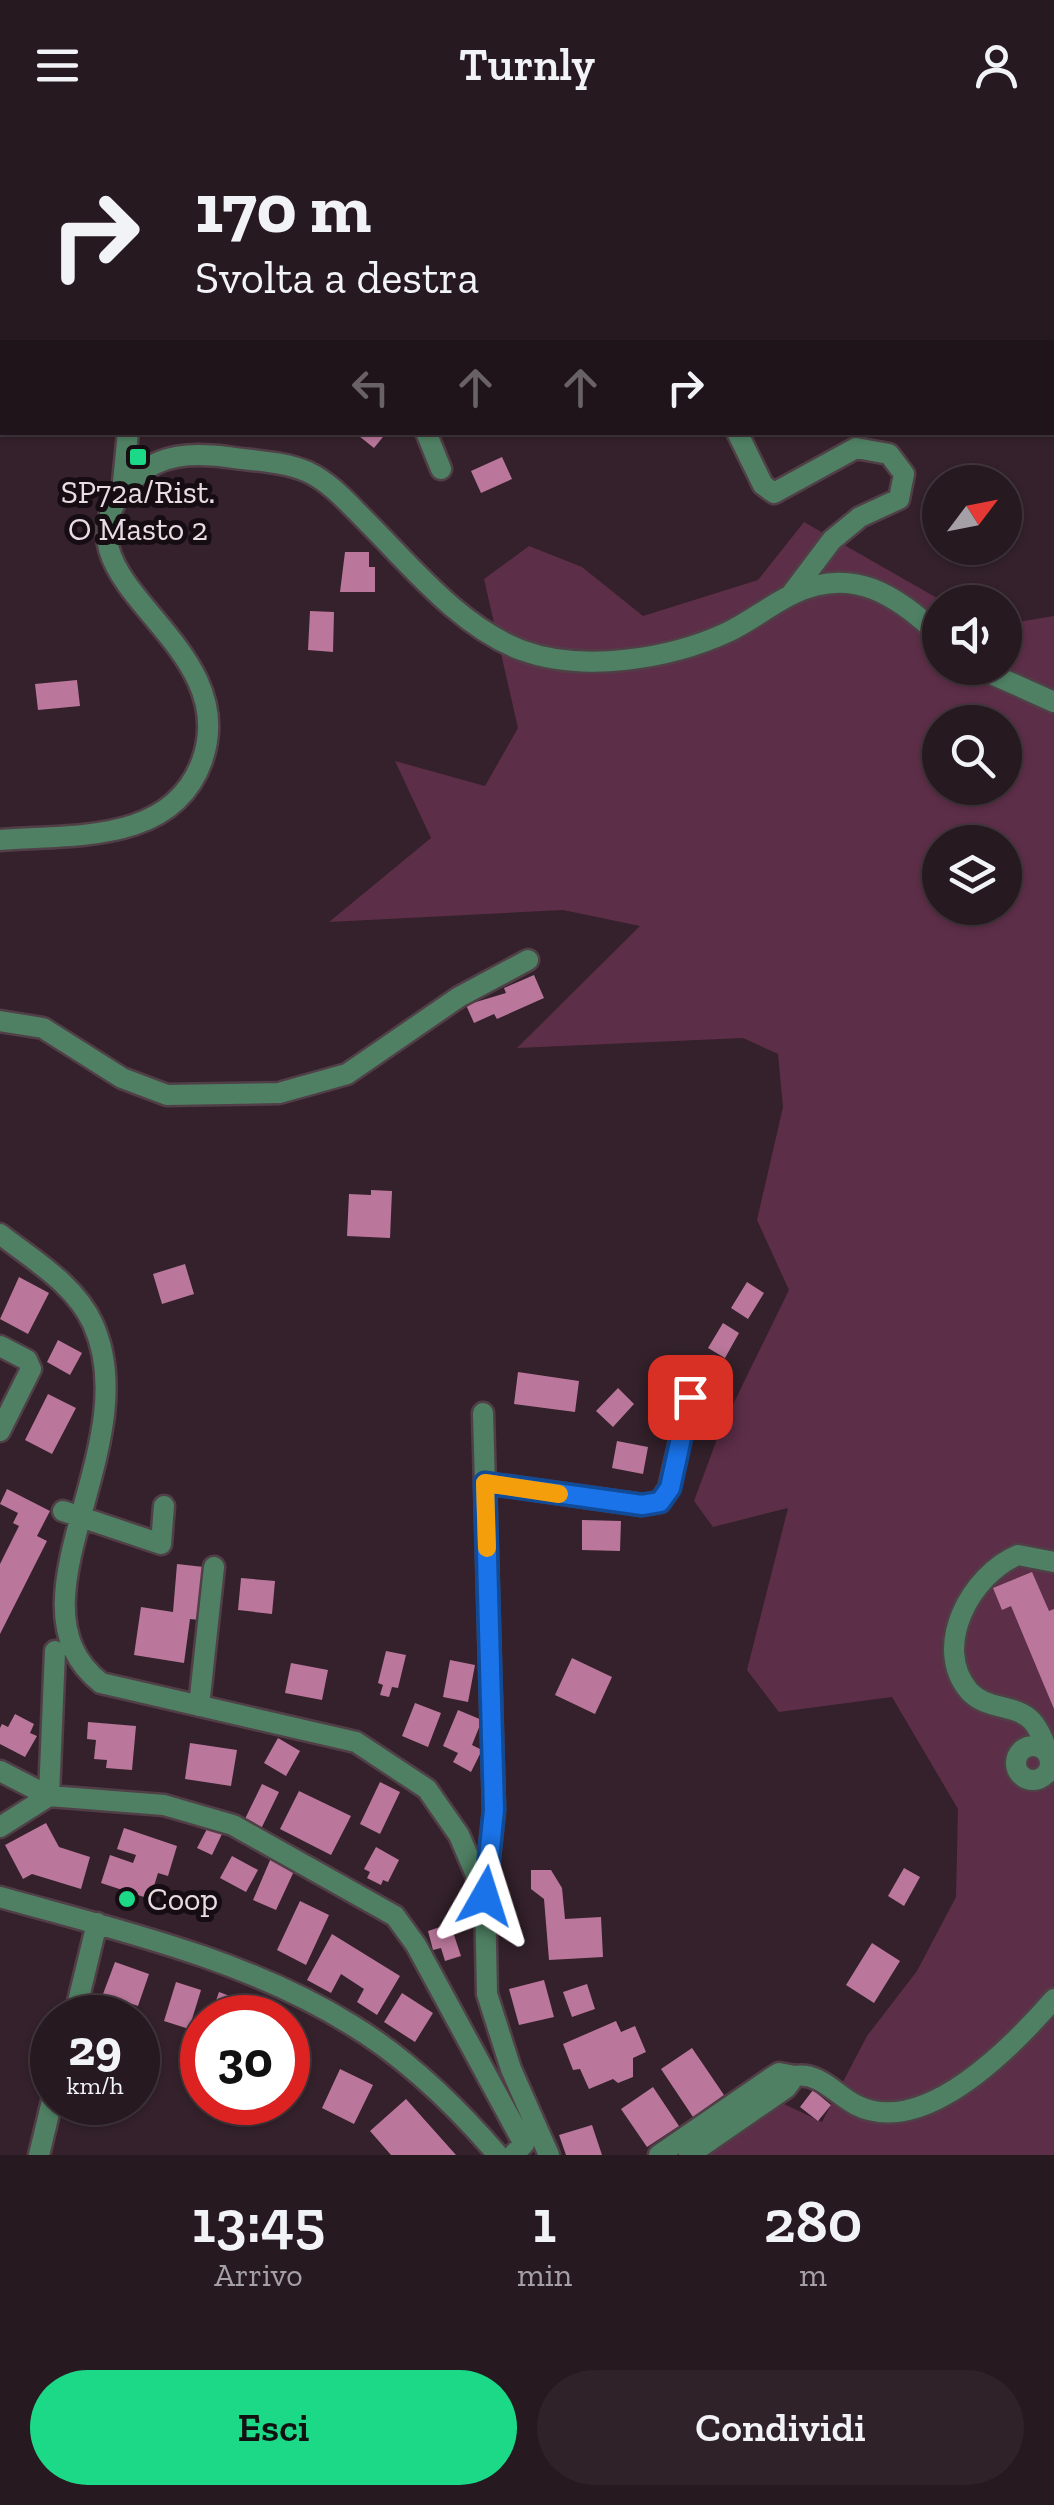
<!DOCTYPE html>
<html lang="it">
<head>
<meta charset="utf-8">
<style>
  body { margin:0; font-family:"Zilla Slab",serif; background:#2f2229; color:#f1f3f6; height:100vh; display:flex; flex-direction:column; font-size:38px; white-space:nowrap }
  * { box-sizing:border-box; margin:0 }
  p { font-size:32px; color:#a4a0a5 }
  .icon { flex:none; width:55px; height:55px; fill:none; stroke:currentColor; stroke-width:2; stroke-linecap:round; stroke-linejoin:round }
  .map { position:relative; height:2025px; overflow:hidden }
  .panel { display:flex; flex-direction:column; background:#271920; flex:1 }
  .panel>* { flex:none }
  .hud { position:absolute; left:0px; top:0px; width:1055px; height:305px; box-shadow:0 2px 8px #0004,0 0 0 2px #43383e; background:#271920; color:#f1f3f6; overflow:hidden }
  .needle { width:65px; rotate:58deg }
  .tools { position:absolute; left:922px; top:335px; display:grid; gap:20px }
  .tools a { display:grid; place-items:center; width:100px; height:100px; border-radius:50%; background:#271920; box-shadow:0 2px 8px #0004,0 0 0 2px #43383e; font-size:50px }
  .speed { position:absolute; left:30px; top:1865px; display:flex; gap:20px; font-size:50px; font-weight:700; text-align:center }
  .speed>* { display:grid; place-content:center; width:130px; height:130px; border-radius:50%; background:#271920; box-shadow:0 2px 8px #0004,0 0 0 2px #43383e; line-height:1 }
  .speed small { font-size:25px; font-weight:400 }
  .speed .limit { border:15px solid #d22; background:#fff; color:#111 }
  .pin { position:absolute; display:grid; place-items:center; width:85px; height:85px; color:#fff; margin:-42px; border-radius:20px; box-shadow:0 5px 15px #0006 }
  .me { position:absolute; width:110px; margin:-55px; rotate:6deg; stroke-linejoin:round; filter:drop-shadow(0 0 8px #0008) }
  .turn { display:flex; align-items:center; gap:35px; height:210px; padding:0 30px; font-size:45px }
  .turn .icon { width:130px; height:130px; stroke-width:2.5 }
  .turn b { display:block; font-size:70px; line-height:85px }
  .lanes { display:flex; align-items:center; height:95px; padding:0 30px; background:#0003; justify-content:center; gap:50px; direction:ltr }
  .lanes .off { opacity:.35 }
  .eta { display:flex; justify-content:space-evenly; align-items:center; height:170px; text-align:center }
  .eta b { font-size:60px; font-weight:600; line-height:70px }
  .action { display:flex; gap:20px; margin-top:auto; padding:20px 30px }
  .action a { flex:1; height:115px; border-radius:60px; background:#1cd988; color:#111; font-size:40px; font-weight:600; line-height:115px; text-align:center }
  .action a+a { background:#2f2229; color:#f1f3f6 }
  header { display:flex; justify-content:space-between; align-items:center; height:130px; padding:0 30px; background:#271920; font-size:45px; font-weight:600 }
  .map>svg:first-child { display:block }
</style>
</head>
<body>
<header><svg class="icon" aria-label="menu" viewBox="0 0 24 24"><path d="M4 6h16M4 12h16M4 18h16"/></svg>Turnly<svg class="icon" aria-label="person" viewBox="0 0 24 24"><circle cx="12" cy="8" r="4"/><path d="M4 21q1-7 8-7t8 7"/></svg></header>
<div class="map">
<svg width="1054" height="2025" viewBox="0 0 1054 2025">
  <rect width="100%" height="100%" fill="#34212b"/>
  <path fill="#5d2e48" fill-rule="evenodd" d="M804 392 944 472H940V538H1005V494L1054 486V2025H709L784 1974 822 1992 867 1906 917 1841 956 1767 958 1679 892 1567 779 1582 747 1540 788 1378 713 1397 694 1371 720 1301 789 1160 757 1090 783 977 778 924 743 908 517 918 640 796 563 780 329 792 431 708 395 631 485 656 518 598 484 449 529 416 582 437 643 486 758 450ZM940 592H1005V658H940ZM940 712H1005V778H940Z"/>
  <path fill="#ba779b" d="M354 302H387L374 318Z
    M502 327 512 349 481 363 471 341Z
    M345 422H369V437H375V462H340Z
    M310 481 334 482 333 522 308 520Z
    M77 550 80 576 38 580 35 554Z
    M534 845 544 868 497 889 494 884 474 893 466 875 506 863 504 858Z
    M371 1060 392 1061 390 1108 347 1106 349 1064 371 1065Z
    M185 1134 194 1164 162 1174 153 1144Z
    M19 1147 49 1163 28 1204 0 1189Z
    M747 1152 764 1163 748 1189 731 1178Z
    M723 1193 739 1203 725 1228 708 1218Z
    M58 1210 82 1223 70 1245 47 1232Z
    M518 1242 579 1251 575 1282 514 1274Z
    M618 1258 634 1274 613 1297 596 1281Z
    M48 1264 76 1278 52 1324 25 1310Z
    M617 1311 648 1317 643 1344 612 1338Z
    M7 1359 50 1381 37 1406 47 1411 0 1504V1434L19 1396 13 1393 18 1383 0 1374Z
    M582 1390 621 1391 620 1421 582 1420Z
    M177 1434 204 1437 199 1490 190 1489 184 1533 134 1525 141 1477 173 1482Z
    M1032 1442 1049 1481 1054 1479V1579L1011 1476 1002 1480 993 1458Z
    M241 1448 275 1451 272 1484 238 1480Z
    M386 1521 406 1525 398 1558 392 1557 389 1567 380 1565 383 1555 378 1553Z
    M572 1528 612 1547 595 1584 555 1565Z
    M450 1530 475 1535 468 1572 443 1567Z
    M291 1533 328 1540 322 1570 285 1563Z
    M415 1573 441 1583 428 1617 402 1606Z
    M458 1580 482 1590 472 1615 482 1620 471 1642 453 1632 458 1623 443 1616Z
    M15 1584 34 1594 30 1603 37 1606 25 1627 0 1614V1598L2 1594 8 1597Z
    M88 1592 136 1596 132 1640 106 1638 107 1630 94 1629 96 1610 87 1609Z
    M278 1608 300 1621 286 1646 264 1633Z
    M190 1613 237 1620 231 1656 185 1649Z
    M380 1652 400 1662 380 1704 360 1694Z
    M262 1654 279 1662 261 1699 244 1691Z
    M299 1661 351 1686 331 1725 280 1699Z
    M46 1693 59 1717 90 1727 81 1759 32 1744 23 1749 5 1715Z
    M208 1697 222 1704 212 1725 197 1718Z
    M124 1698 177 1716 168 1746 158 1743 150 1769 101 1753 110 1725 133 1733 136 1725 117 1719Z
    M376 1717 399 1730 388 1752 383 1750 381 1755 367 1748 370 1742 364 1739Z
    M232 1726 258 1740 246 1762 220 1748Z
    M271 1728 295 1739 276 1780 253 1770Z
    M904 1738 920 1747 904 1776 888 1766Z
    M531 1740H551L562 1758 565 1789 601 1787 603 1827 549 1830 544 1769 531 1759Z
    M300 1771 329 1785 306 1835 277 1820Z
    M443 1796 444 1801 452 1799 461 1826 445 1831 441 1818 433 1820 428 1801Z
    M332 1804 400 1846 377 1885 357 1872 364 1859 341 1844 331 1863 307 1850Z
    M872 1813 900 1831 874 1873 846 1855Z
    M115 1832 149 1844 138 1876 103 1864Z
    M544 1850 554 1887 519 1895 509 1859Z
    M176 1852 201 1860 189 1899 164 1891Z
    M587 1854 595 1879 572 1887 563 1862Z
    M219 1862 249 1873 244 1888H210Z
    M402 1863 433 1883 415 1912 384 1892Z
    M616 1891 621 1902 635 1896 646 1922 633 1928V1947L618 1953 613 1949 589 1959 580 1939 573 1940 563 1914Z
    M692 1918 724 1965 693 1987 661 1939Z
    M340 1939 373 1955 354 1994 322 1978Z
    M653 1957 679 1996 647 2017 621 1979Z
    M813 1960 831 1975 818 1991 800 1977Z
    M406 1969 456 2025H391L370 2001Z
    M592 1995 602 2025H566L559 2005Z"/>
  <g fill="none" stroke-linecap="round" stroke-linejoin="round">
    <defs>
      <path id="minor" d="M174 2 175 0
        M546 2 550 0
        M426 302 441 339
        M737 302 763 355 774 363 856 318 889 324 904 344 899 369 860 387 832 410 792 463
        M122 362 128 302
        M978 538 1054 572
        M0 710C74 704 172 714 202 631 247 504 32 448 135 348 160 323 194 323 227 327 253 331 283 331 308 342 331 353 348 373 366 391 412 437 459 496 521 520 583 543 670 529 728 502 751 491 770 475 793 464 853 435 898 466 940 506
        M0 891 43 898 122 948 167 965 279 963 347 944 459 867 528 830
        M0 1104C33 1130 75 1154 93 1194 148 1316 0 1475 101 1553L356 1612 427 1659 459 1705 485 1766 487 1864 511 1939 549 2025
        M0 1216 27 1230 31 1239 0 1301
        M483 1283 494 1680 485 1764
        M485 1353 642 1375 660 1372 669 1358 690 1267
        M63 1381 161 1414 164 1376
        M1054 1432 1018 1425C972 1444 931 1516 969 1561 987 1581 1015 1573 1032 1591 1043 1603 1048 1625 1054 1641
        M199 1576 214 1437
        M1016 1633a17 17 0 1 1 34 0a17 17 0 1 1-34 0Z
        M0 1641 49 1666 164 1675 233 1695 395 1786 416 1815 524 2014 513 2025
        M0 1697 49 1666 55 1521
        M0 1767C118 1800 245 1829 350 1894 407 1928 455 1975 498 2025
        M74 1888 97 1793
        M795 1946C820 1942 836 1965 856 1975 924 2009 1013 1916 1054 1869
        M39 2025 52 1971
        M659 2025 771 1948 779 1943 795 1946 786 1958 689 2025"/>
    </defs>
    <use href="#minor" stroke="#513f48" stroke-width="25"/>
    <use href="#minor" stroke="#4f8063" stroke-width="20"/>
  </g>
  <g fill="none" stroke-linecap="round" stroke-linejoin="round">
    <defs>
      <path id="route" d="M485 1766 494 1680 485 1353 642 1375 660 1372 670 1358 690 1267"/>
    </defs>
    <use href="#route" stroke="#114b97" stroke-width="25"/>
    <use href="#route" stroke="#1a73e8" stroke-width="18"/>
    <path stroke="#f59e0b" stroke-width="18" d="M487 1418 485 1353 559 1364"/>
  </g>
  <g fill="#1cd988" stroke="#160d12" stroke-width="4">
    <rect x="128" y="317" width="20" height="20" rx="5"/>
    <circle cx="127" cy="1769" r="10"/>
  </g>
  <g text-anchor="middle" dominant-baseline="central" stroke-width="10" stroke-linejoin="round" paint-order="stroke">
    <g font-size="32" fill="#eadce3" stroke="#160d12">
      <text x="138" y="362">SP72a/Rist.<tspan x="138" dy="37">O Masto 2</tspan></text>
      <text x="147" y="1769" text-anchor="start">Coop</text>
    </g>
  </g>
</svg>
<div class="tools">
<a><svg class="needle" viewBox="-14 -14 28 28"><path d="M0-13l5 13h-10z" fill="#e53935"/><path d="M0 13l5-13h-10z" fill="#a4a0a5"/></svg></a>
<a><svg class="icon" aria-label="sound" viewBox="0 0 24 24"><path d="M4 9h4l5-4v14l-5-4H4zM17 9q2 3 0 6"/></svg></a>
<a><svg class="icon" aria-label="search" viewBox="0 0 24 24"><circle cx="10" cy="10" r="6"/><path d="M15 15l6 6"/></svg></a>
<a><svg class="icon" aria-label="layers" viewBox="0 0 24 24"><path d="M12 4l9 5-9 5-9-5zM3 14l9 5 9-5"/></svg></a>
</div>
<div class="speed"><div>29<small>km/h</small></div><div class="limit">30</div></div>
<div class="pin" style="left:690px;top:1267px;background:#d93025"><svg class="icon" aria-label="arrive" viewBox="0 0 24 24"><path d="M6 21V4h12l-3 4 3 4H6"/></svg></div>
<svg class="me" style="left:485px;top:1766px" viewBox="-20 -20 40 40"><path d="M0-17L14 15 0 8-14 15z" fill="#1a73e8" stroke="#fff" stroke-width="4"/></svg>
<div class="hud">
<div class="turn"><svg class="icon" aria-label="right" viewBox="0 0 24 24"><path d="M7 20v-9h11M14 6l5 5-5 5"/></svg><div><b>170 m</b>Svolta a destra</div></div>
<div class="lanes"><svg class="icon off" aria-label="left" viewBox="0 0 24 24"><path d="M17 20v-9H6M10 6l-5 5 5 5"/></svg><svg class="icon off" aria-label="ahead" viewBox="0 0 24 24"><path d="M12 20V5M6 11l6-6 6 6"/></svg><svg class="icon off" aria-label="ahead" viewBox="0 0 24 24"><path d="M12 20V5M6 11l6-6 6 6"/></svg><svg class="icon" aria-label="right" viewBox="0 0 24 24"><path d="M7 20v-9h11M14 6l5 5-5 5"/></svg></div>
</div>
</div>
<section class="panel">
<div class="eta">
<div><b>13:45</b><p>Arrivo</p></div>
<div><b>1</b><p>min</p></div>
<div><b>280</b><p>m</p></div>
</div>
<div class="action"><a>Esci</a><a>Condividi</a></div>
</section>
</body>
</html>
